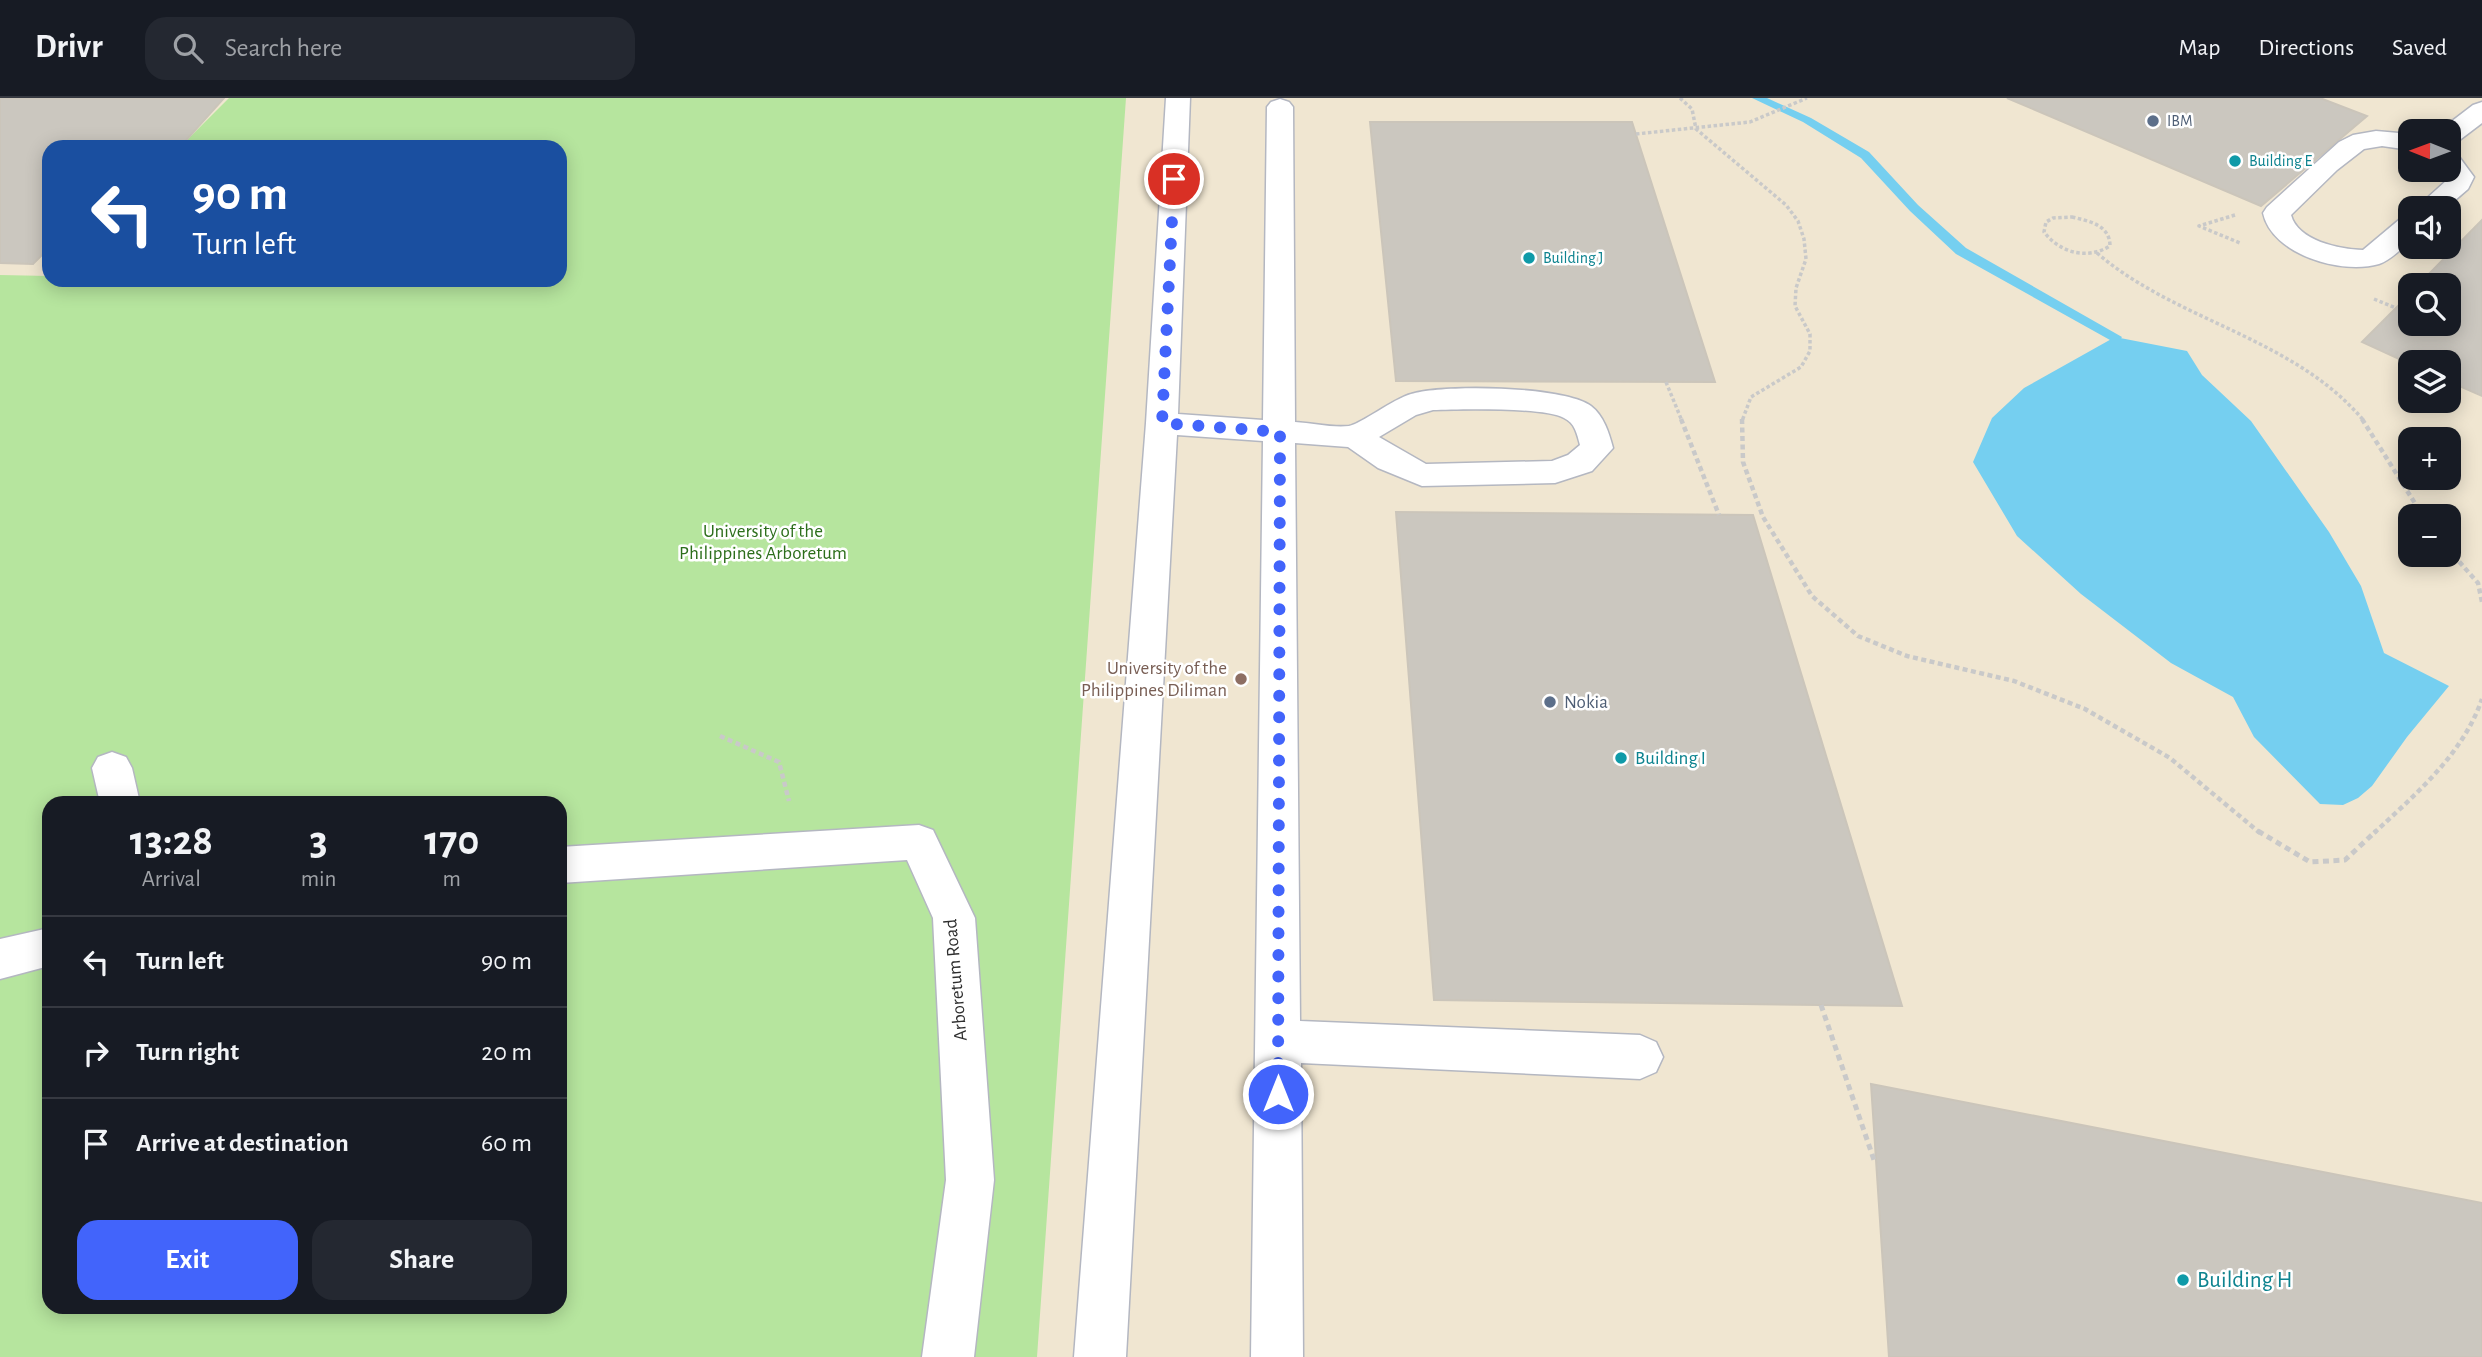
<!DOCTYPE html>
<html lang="en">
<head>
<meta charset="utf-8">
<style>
  body { margin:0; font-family:"Alegreya Sans",sans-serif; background:#242831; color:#f1f3f6; height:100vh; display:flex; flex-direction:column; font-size:26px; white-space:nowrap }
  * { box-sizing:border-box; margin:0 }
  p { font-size:23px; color:#9ea1a6 }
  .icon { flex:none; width:38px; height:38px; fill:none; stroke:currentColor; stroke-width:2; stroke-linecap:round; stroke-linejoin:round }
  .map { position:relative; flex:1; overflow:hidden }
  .drawer { position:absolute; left:42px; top:698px; width:525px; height:518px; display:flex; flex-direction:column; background:#171b24; border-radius:21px; box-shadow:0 4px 18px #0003 }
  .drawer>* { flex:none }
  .guide { position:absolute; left:42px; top:42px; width:525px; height:147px; border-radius:21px; box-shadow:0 4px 18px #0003; background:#1a4fa0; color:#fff; overflow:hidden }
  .needle { width:46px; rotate:271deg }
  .buttons { position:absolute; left:2398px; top:21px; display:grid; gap:14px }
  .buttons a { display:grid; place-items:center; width:63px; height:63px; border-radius:14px; background:#171b24; box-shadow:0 4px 18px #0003; font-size:35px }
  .pin { position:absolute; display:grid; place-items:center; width:60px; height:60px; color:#fff; margin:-30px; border:4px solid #fff; border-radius:50%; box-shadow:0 2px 7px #0007 }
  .me { position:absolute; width:77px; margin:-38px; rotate:0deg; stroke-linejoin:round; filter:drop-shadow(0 0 5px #0008) }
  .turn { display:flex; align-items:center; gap:24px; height:147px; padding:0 35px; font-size:32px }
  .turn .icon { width:91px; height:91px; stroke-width:2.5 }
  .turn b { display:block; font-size:49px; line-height:60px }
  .eta { display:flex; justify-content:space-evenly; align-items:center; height:119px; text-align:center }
  .eta b { font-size:42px; font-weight:700; line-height:49px }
  .primary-button { display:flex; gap:14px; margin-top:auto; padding:14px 35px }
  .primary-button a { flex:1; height:80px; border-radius:21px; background:#4264fb; color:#fff; font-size:28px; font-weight:700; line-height:80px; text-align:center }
  .primary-button a+a { background:#242831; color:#f1f3f6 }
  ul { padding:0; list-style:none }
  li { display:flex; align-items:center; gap:21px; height:91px; padding:0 35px; border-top:2px solid #363941 }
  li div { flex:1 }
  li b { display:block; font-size:26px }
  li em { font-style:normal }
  header { display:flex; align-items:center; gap:42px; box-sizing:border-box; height:98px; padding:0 35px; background:#171b24; border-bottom:2px solid #363941 }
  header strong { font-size:33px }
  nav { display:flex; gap:38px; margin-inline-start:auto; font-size:24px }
  .search { width:490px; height:63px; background:#242831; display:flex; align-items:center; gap:18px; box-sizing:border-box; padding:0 24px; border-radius:21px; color:#9ea1a6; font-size:26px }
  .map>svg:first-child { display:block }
</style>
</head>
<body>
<header>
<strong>Drivr</strong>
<div class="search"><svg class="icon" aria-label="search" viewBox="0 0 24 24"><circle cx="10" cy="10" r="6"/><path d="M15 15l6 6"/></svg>Search here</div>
<nav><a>Map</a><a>Directions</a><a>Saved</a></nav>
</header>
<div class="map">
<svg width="2482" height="1259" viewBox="0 0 2482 1259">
  <rect width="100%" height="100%" fill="#efe9e1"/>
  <path fill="#f0e6d1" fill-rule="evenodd" d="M0 0H2482V1259H0ZM2410 33H2448V72H2410ZM49 49H560V182H49ZM2410 110H2448V149H2410ZM2410 187H2448V226H2410ZM2410 264H2448V303H2410ZM2410 341H2448V380H2410ZM2410 418H2448V457H2410ZM49 705H560V1209H49Z"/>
  <path fill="#b6e59e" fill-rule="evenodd" d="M229 0H1126L1037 1259H0V177L49 178V182H560V49H180ZM49 705H560V1209H49Z"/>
  <path fill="#75cff0" d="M2115 239 2187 253 2202 277 2251 323 2329 434 2361 488 2384 555 2449 588 2407 639 2372 688 2358 700 2343 707 2320 706 2254 639 2233 599 2171 565 2081 496 2017 438 1973 364 1992 320 2024 290Z"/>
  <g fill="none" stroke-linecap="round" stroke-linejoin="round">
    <path fill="#75cff0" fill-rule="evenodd" d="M1752 0H1767L1811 20 1869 54 1918 107 1966 150 2122 239 2120 242H2110L1956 156 1910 113 1861 60 1803 24Z"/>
  </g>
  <path fill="#cbc7bf" stroke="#cbc5ba" stroke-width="2" d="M0 0H224L180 49H49V150L33 166 0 165Z
    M2007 0H2320L2367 18 2261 108Z
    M1370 24H1632L1715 284 1396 283Z
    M2482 122V298L2448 283V264L2410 266 2362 244 2410 196V226H2448V187H2418Z
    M1396 414 1753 417 1902 908 1434 902Z
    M1871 986 2482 1105V1259H1889Z"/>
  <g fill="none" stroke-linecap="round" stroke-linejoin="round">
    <defs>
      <path id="minor" d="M1166 0H1190L1178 316 1263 322 1267 9 1271 4 1280 1 1289 4 1293 9 1295 324C1312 325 1333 330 1349 328 1361 326 1393 301 1411 296 1442 286 1565 288 1591 308 1604 318 1609 335 1613 350L1592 373 1555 385 1422 388 1378 370 1348 349 1295 345 1300 923 1640 937 1656 944 1663 959 1656 974 1640 981 1301 965 1303 1259H1251L1263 343 1177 337 1126 1259H1074L1146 325ZM1433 312C1459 311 1544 309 1564 320 1575 325 1577 336 1580 347L1568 357 1552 363 1426 366 1379 339 1416 317Z
        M2482 4V25L2457 44 2448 47V33H2439L2473 7Z
        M2376 33 2410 36V52L2382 48 2364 51 2337 72 2291 117C2298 143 2339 151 2363 152L2400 121 2410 119V143C2401 151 2391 162 2379 166 2342 177 2272 157 2263 115L2267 109 2339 44 2353 37Z
        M2448 54 2457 56 2474 79 2468 91 2446 110H2416L2447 82 2442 72H2448Z
        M112 654 126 659 132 670 140 705H100L92 670 98 659Z
        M919 727 933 732 975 820 994 1082 974 1259H922L946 1082 933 820 907 762 560 785V749Z
        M49 830V868L0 881V841Z"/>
    </defs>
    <use href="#minor" stroke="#b4b7c1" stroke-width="3"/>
    <path stroke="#c9c9c9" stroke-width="3.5" stroke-dasharray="3.5 2.5" stroke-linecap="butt" d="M1680 0 1692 11 1696 31 1786 107 1798 123 1804 141 1806 161 1796 190 1795 208 1810 236V253L1801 269 1751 299 1742 323
      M1636 36 1750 24 1807 0
      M2235 117 2199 128 2240 145
      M2072 119C2089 123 2110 127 2110 148 2087 162 2060 155 2044 134L2046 124 2053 120Z
      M2097 155C2177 224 2294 239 2364 323
      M2374 201 2396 210
      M1666 284 1682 323"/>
    <path stroke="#c9c9c9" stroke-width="4.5" stroke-dasharray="5 3.5" stroke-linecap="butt" d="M1681 321 1719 417
      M1742 321 1743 364 1763 419 1812 498 1858 538 1907 558 2014 583 2085 611 2170 660 2260 735
      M2362 321 2423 418
      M2448 451 2478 485 2482 504
      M720 638 779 664 789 703
      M2374 735C2416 696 2463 656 2482 601"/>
    <path stroke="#c9c9c9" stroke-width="5" stroke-dasharray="6 4.5" stroke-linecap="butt" d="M2258 733 2310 764 2345 762 2376 733
      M1821 907 1875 1065"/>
    <use href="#minor" fill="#fff" fill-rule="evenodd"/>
  </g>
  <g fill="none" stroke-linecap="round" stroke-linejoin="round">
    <path stroke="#4264fb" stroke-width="12" stroke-dasharray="0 21.6" d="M1174 81 1162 325 1280 334 1278 996"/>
  </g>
  <g fill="#5c6f8a" stroke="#fff" stroke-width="2.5">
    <circle cx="2153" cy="23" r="7"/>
    <circle cx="1550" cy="604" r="7"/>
  </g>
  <g fill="#0f9aa8" stroke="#fff" stroke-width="2.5">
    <circle cx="2235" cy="63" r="7"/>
    <circle cx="1529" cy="160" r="7"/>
    <circle cx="1621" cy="660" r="7"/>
    <circle cx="2183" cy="1182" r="7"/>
  </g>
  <circle fill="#8d6e63" stroke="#fff" stroke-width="2.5" cx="1241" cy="581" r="7"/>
  <g text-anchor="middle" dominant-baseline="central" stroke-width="5" stroke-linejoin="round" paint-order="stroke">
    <g font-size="16" fill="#4e5e75" stroke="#fff" text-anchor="start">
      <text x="2167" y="23">IBM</text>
    </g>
    <g font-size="16" fill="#0d838f" stroke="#fff" text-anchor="start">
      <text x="2249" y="63">Building E</text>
      <text x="1543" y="160">Building J</text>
    </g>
    <g font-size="19" fill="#2c6e1b" stroke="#fff">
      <text x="763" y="433">University of the<tspan x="763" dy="22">Philippines Arboretum</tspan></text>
    </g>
    <g font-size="19" fill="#785e54" stroke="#fff" text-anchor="end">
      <text x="1227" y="570">University of the<tspan x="1227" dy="22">Philippines Diliman</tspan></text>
    </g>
    <g font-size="19" fill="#4e5e75" stroke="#fff" text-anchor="start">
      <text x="1564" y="604">Nokia</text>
    </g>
    <g font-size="19" fill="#0d838f" stroke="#fff" text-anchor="start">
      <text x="1635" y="660">Building I</text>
    </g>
    <g font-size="19" fill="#2e2e2e" stroke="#fff">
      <text transform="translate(956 882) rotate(-95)">Arboretum Road</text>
    </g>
    <g font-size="23" fill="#0d838f" stroke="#fff" text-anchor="start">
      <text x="2197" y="1182">Building H</text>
    </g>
  </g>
</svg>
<div class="buttons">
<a><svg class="needle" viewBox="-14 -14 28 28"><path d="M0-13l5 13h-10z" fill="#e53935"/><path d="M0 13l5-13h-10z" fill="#9ea1a6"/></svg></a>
<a><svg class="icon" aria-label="sound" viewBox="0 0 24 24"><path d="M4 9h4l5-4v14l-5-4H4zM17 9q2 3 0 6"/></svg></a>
<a><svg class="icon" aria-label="search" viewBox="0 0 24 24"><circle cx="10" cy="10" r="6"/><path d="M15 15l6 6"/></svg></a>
<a><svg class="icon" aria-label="layers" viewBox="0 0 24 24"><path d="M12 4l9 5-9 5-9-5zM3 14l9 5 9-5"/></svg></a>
<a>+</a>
<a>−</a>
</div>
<div class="pin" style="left:1174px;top:81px;background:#d93025"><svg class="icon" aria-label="arrive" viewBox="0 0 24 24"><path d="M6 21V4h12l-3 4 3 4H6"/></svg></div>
<svg class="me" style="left:1278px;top:996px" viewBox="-20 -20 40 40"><circle r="17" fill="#4264fb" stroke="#fff" stroke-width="3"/><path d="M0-11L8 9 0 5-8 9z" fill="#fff"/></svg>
<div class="guide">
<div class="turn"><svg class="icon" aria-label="left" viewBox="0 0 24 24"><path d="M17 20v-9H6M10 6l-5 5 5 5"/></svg><div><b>90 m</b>Turn left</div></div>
</div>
<section class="drawer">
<div class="eta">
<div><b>13:28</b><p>Arrival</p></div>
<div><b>3</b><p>min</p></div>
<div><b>170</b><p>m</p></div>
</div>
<ul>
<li><svg class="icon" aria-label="left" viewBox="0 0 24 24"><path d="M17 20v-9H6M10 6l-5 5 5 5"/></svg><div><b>Turn left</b></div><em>90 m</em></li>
<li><svg class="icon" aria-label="right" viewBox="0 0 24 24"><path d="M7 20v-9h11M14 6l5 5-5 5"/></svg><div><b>Turn right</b></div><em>20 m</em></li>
<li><svg class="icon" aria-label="arrive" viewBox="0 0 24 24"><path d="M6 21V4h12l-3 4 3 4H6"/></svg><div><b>Arrive at destination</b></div><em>60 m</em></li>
</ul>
<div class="primary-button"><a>Exit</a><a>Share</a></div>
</section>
</div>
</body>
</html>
